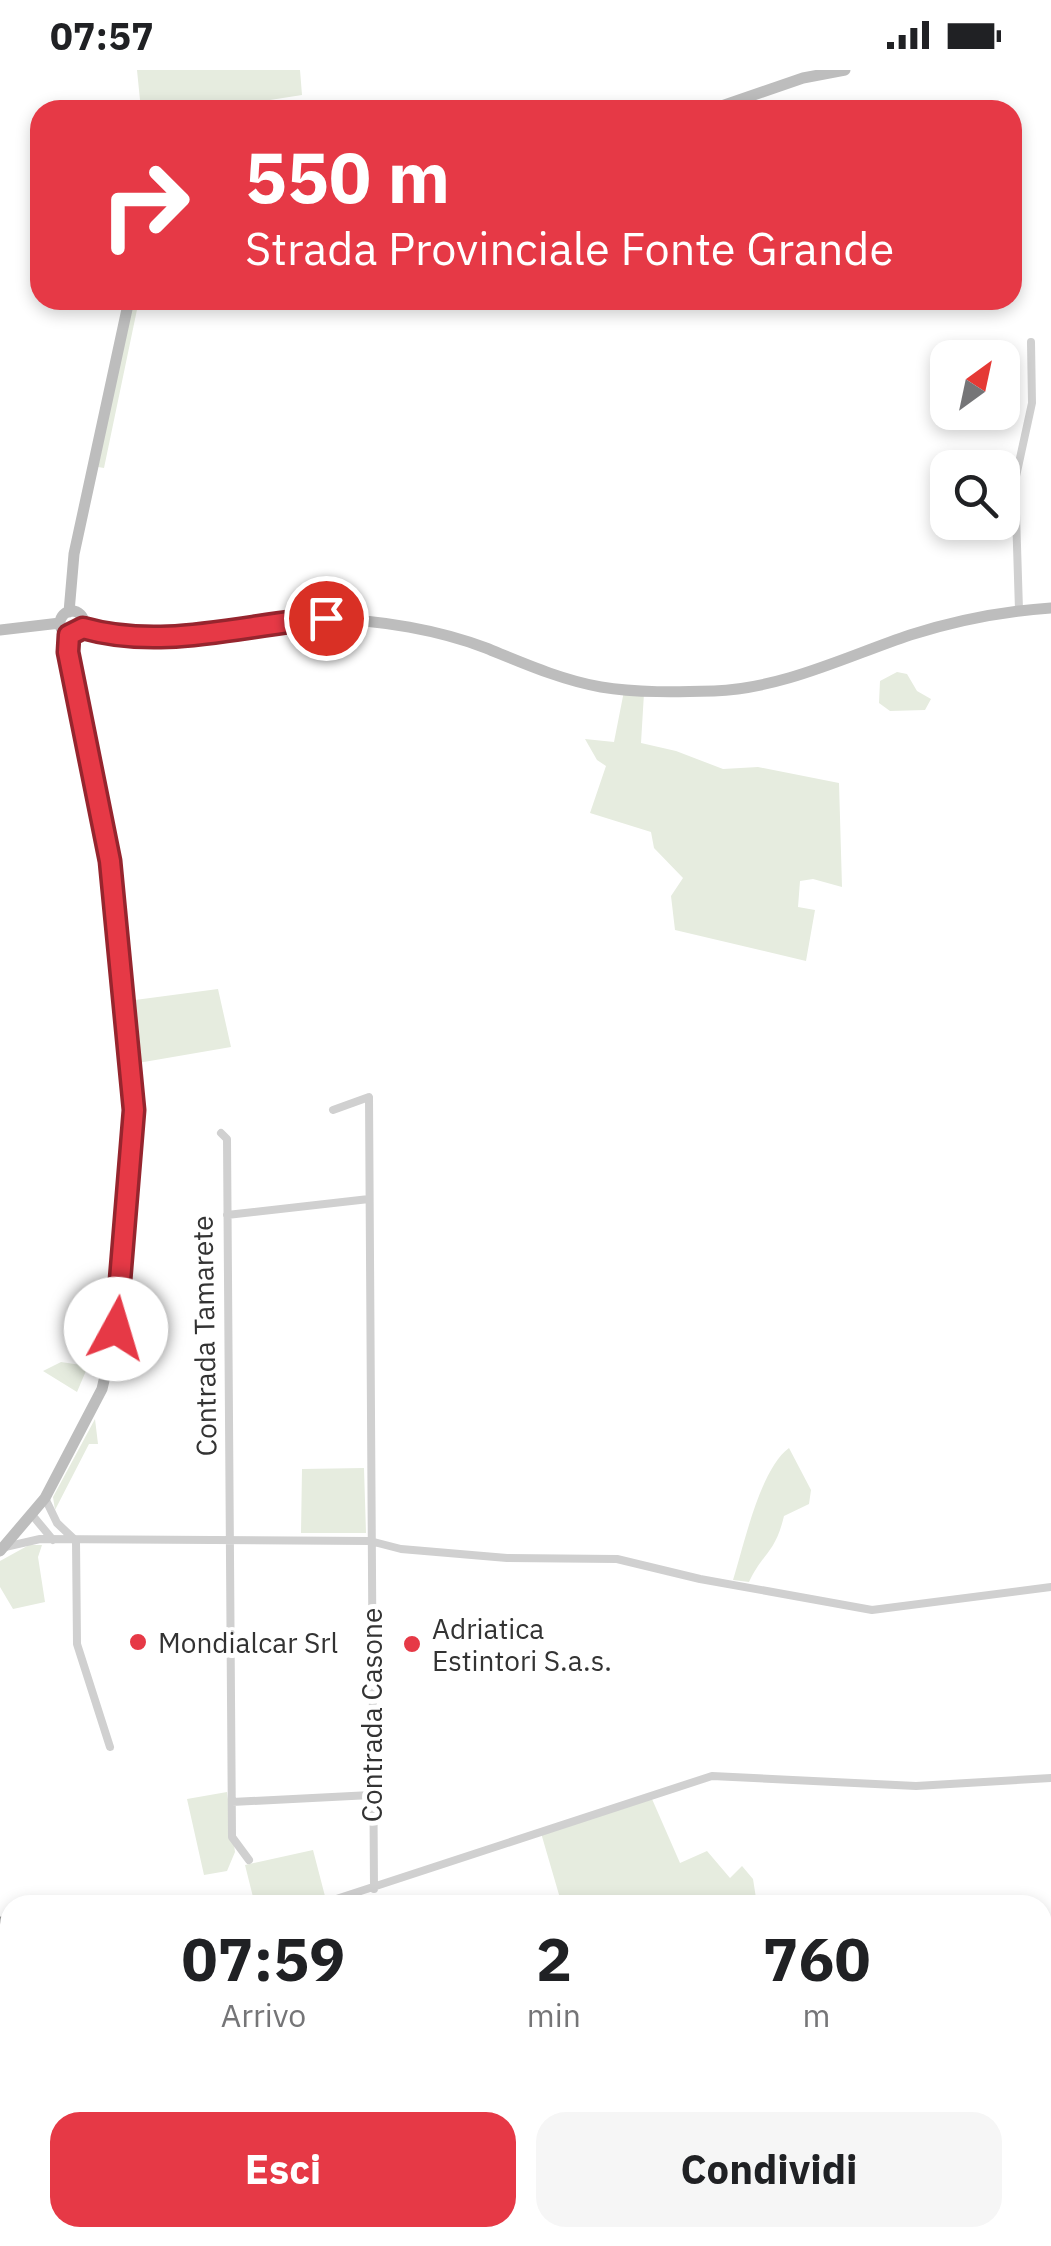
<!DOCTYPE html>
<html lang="it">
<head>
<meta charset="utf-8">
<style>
  body { margin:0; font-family:"IBM Plex Sans",sans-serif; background:#f6f6f6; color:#202124; height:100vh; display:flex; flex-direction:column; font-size:38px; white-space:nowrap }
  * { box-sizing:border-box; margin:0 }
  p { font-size:32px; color:#757577 }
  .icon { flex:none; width:55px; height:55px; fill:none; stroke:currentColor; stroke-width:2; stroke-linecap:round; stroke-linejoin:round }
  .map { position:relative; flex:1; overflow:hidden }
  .drawer { position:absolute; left:0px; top:1825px; width:1052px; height:352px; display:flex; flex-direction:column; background:#fff; border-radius:30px 30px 0 0; box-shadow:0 5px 15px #0003 }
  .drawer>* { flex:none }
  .top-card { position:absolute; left:30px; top:30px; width:992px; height:210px; border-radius:30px; box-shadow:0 5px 15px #0003; background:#e63946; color:#fff; overflow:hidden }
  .needle { width:65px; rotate:33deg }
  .fabs { position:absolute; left:930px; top:270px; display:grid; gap:20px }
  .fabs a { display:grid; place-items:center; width:90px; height:90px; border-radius:20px; background:#fff; box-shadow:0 5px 15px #0003; font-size:50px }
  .pin { position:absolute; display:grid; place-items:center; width:85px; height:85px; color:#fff; margin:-42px; border:5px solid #fff; border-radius:50%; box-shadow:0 2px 10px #0007 }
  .me { position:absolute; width:110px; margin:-55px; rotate:6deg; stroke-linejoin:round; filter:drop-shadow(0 0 8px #0008) }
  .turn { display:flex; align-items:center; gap:35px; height:210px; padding:0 50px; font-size:45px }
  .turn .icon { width:130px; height:130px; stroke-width:2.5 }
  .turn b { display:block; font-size:70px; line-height:85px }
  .eta { display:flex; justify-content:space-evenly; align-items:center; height:170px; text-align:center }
  .eta b { font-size:60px; font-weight:700; line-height:70px }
  .primary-button { display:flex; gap:20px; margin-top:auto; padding:20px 50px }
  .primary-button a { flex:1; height:115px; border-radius:30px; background:#e63946; color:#fff; font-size:40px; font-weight:700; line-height:115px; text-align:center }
  .primary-button a+a { background:#f6f6f6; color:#202124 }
  .status { display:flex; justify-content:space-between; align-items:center; height:70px; padding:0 50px; background:#fff; direction:ltr }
  .status svg { height:28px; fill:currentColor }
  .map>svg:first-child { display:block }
</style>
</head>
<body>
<div class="status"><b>07:57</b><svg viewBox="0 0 49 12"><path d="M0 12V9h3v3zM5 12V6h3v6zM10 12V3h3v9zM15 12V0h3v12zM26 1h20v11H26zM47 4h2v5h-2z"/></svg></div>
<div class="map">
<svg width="1051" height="2176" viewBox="0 0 1051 2176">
  <rect width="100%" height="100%" fill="#fff"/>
  <path fill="#e6ecdf" d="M137 0H300L302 25 239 35V40H141Z
    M133 230H139L104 398 98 397Z
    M897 602 907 604 917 621 931 629 925 640 890 641 879 633 880 611Z
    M624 621 644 623 641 673 676 681 723 699 758 697 839 713 842 817 813 809 800 811 798 837 815 840 806 891 675 860 671 826 683 808 654 778 651 762 590 743 606 696 597 690 585 669 614 672Z
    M218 919 231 977 138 993 135 930Z
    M61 1292 88 1296 77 1322 43 1301Z
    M95 1349 98 1374H89L55 1440 53 1427Z
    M789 1378 811 1420 809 1434 784 1446C775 1484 763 1482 749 1512L733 1510C744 1475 760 1399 789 1378Z
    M364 1398 366 1463H301L302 1399Z
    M29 1475H42L38 1487 45 1532 13 1539 0 1517V1491Z
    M227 1722 235 1782 227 1801 204 1805 187 1729Z
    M652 1729 680 1793 707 1781 730 1808 742 1796 753 1809 756 1828 714 1835H562L541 1763Z
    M313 1780 326 1830 310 1835H213L253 1827 245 1795Z
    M278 2168H386L366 2176H280Z"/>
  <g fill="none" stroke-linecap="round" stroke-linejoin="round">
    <path stroke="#d0d0d0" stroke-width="8" d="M1019 540 1015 411 1032 333 1031 272
      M333 1040 369 1027 374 1819
      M221 1063 227 1069 232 1767 249 1790
      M227 1145 369 1129
      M45 1428 57 1453 76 1471 77 1574 110 1677
      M33 1446 53 1470
      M5 1477 40 1469 370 1471 401 1479 507 1488 617 1489 700 1509 872 1540 1051 1517
      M232 1732 371 1725
      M318 1835 712 1706 916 1716 1051 1708"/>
    <path stroke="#bdbdbd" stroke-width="11" d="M710 40 803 8 845 0
      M60 553a12 12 0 1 1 24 0a12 12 0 1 1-24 0Z
      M69 542 74 484 129 230
      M83 558C168 582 245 546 330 549 380 550 439 560 486 578 523 593 561 610 601 617 636 623 678 622 714 621 784 618 845 587 910 565 954 551 1005 541 1051 538
      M0 560 60 553
      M0 1481 45 1428 102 1319 116 1259 133 1075 129 962 110 791 68 582 69 565
      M0 2086 10 2092
      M150 2168 171 2175 211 2168
      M789 2168 791 2176"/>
    <path stroke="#9a9a9a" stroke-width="15" d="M0 1854 10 1859
      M0 1878 10 1880
      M0 1901 10 1904
      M171 2175 186 2168"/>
  </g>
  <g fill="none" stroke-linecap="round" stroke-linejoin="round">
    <defs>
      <path id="route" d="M116 1259 134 1040 110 791 68 582 69 565 83 558C164 581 244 554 326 548"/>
    </defs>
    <use href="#route" stroke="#96252e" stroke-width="25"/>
    <use href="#route" stroke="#e63946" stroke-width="18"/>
  </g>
  <g fill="#e63946" stroke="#fff" stroke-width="4">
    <circle cx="138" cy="1572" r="10"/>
    <circle cx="412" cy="1574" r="10"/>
  </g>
  <g text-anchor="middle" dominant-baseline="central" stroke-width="10" stroke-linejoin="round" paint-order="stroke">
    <g font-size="28" fill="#333" stroke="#fff">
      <text transform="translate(204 1266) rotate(-91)">Contrada Tamarete</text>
      <text transform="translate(371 1645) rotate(-90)">Contrada Casone</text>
    </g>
    <g font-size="28" fill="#333" stroke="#fff" text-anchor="start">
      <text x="432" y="1558">Adriatica<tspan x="432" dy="32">Estintori S.a.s.</tspan></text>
      <text x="158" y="1572">Mondialcar Srl</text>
    </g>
  </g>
</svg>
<div class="fabs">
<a><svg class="needle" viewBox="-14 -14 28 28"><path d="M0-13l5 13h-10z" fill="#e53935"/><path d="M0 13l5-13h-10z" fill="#757577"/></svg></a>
<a><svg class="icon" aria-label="search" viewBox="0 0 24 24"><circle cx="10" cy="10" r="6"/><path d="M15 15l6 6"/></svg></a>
</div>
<div class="pin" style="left:326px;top:548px;background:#d93025"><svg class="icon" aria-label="arrive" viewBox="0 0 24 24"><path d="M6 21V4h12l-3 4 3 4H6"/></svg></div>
<svg class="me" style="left:116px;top:1259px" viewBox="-20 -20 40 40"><circle r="19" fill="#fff"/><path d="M0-13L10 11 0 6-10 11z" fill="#e63946"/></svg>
<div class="top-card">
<div class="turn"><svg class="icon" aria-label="right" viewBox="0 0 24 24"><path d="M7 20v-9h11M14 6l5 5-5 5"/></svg><div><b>550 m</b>Strada Provinciale Fonte Grande</div></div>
</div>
<section class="drawer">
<div class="eta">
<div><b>07:59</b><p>Arrivo</p></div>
<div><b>2</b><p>min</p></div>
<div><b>760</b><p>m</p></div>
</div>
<div class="primary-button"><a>Esci</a><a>Condividi</a></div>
</section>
</div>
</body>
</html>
